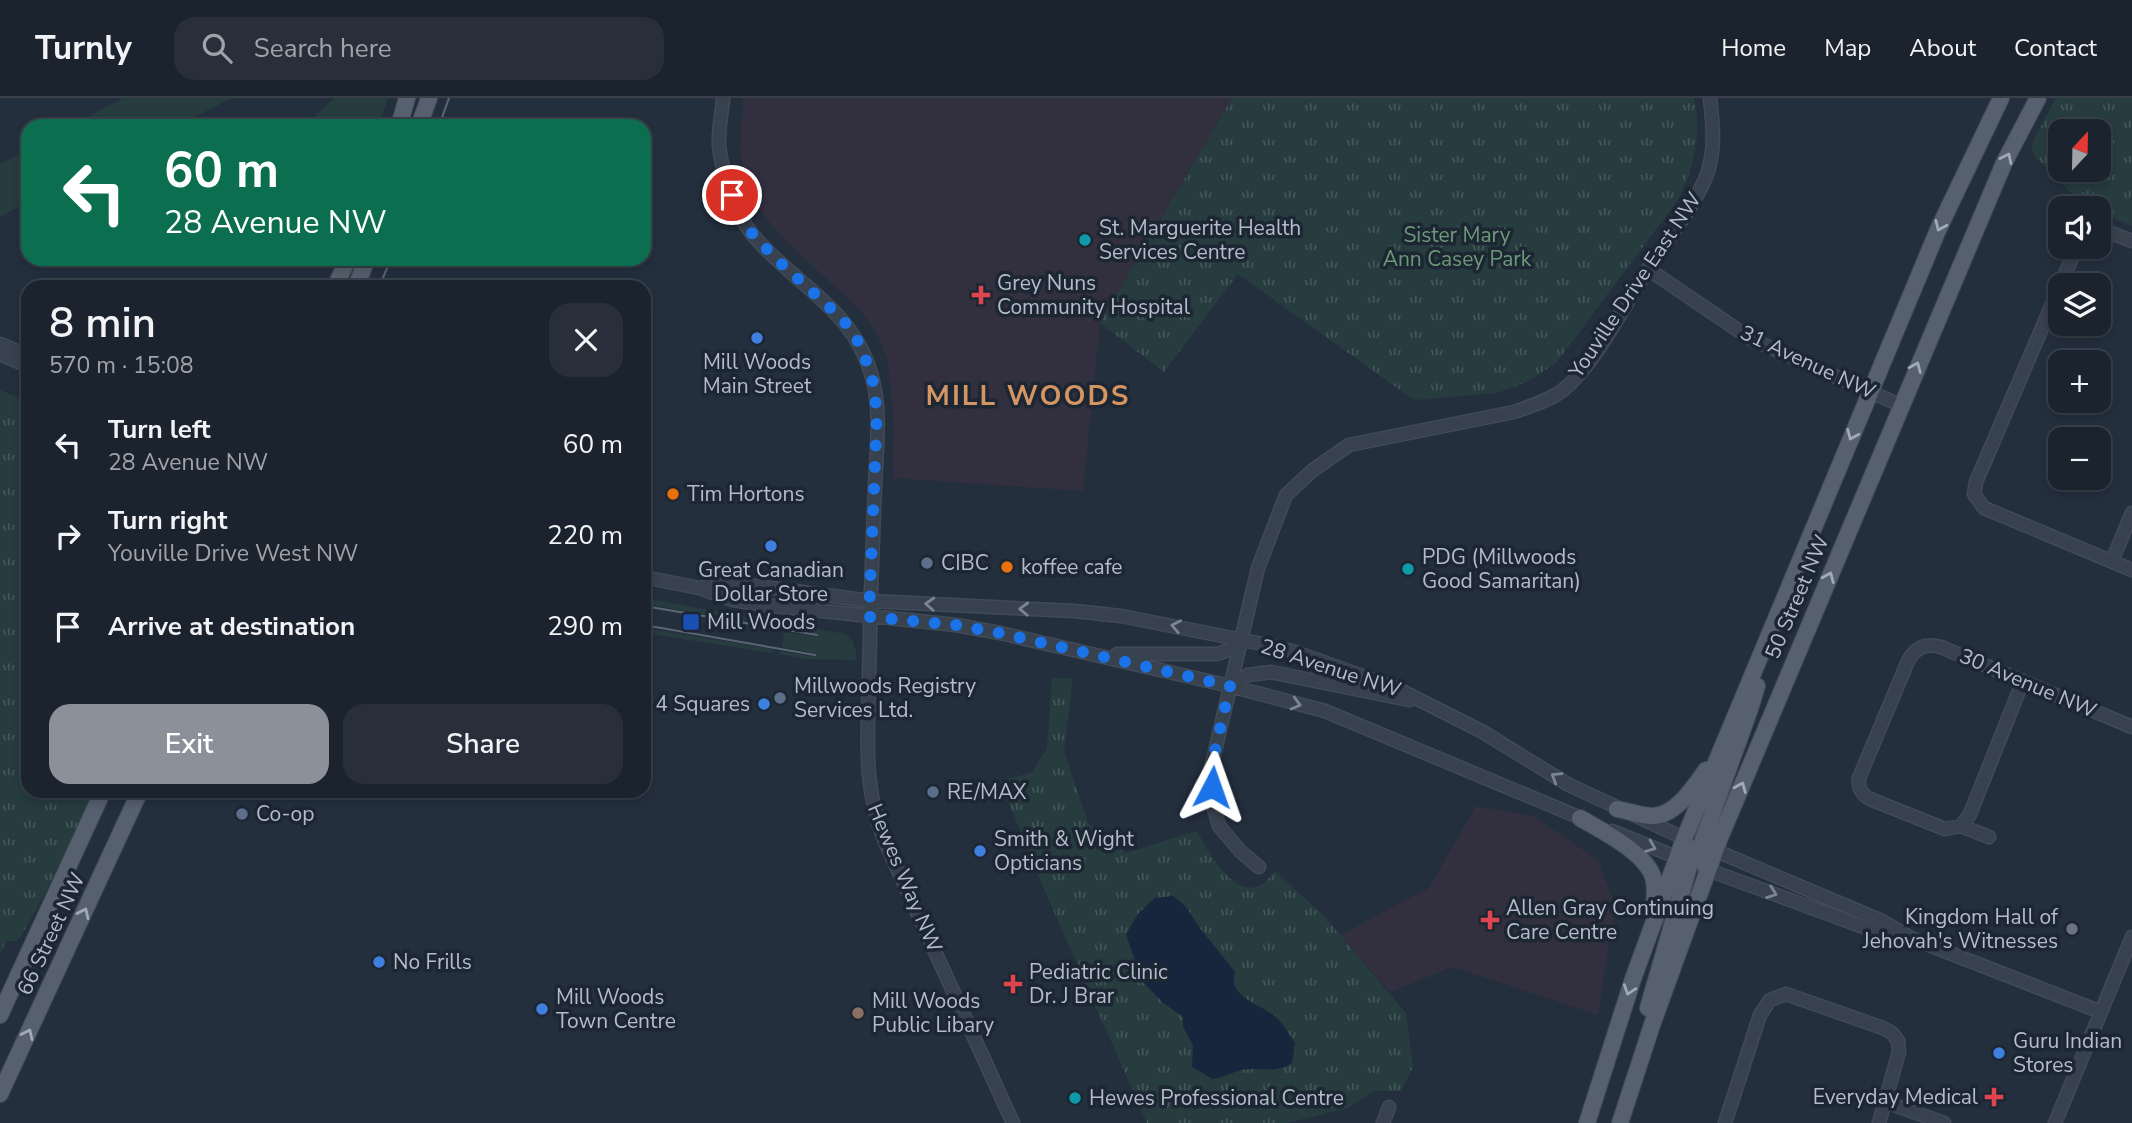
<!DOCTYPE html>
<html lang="en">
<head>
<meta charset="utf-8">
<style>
  body { margin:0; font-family:"Nunito Sans",sans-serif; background:#282f3a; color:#f1f3f6; height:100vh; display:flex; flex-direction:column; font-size:26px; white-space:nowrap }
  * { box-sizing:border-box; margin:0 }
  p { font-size:23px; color:#a0a4aa }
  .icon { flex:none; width:38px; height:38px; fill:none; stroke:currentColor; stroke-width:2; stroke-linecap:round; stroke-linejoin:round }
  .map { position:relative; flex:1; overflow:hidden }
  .details { position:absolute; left:21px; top:182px; width:630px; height:518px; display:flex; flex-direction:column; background:#1b232e; border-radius:21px; box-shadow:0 4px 10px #0003,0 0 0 2px #39404a }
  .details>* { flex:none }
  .hud { position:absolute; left:21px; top:21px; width:630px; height:147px; border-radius:21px; box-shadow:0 4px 10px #0003,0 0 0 2px #39404a; background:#0b6e4f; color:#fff; overflow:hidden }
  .needle { width:46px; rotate:22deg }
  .fabs { position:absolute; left:2048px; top:21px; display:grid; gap:14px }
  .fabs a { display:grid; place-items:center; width:63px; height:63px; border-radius:14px; background:#1b232e; box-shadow:0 4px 10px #0003,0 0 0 2px #39404a; font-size:35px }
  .pin { position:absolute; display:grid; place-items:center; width:60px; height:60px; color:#fff; margin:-30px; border:4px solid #fff; border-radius:50%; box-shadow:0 2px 7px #0007 }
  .me { position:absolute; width:77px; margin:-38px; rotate:4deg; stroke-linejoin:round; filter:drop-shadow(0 0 5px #0008) }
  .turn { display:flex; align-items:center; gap:24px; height:147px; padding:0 28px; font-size:32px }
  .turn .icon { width:91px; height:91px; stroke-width:2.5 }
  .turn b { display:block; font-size:49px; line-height:60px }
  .round { display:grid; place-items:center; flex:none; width:74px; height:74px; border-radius:21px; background:#282f3a }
  .headline { display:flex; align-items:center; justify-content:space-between; height:119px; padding:0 28px }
  h1 { font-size:42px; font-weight:600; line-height:52px }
  .primary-button { display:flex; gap:14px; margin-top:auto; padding:14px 28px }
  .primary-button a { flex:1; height:80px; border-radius:21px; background:#8c9099; color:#fff; font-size:28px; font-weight:600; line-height:80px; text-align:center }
  .primary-button a+a { background:#282f3a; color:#f1f3f6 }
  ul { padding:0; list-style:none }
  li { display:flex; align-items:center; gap:21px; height:91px; padding:0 28px }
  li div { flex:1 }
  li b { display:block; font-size:26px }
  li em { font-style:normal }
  header { display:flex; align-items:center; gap:42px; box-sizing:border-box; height:98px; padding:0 35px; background:#1b232e; border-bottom:2px solid #39404a }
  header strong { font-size:33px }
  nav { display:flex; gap:38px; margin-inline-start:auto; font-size:24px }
  .search { width:490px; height:63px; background:#282f3a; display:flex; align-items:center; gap:18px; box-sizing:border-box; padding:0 24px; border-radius:21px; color:#a0a4aa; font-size:26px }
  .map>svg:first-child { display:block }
</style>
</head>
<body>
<header>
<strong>Turnly</strong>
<div class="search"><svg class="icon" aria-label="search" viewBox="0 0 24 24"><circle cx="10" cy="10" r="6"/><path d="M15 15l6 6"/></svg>Search here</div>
<nav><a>Home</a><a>Map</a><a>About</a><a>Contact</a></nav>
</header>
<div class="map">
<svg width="2132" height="1025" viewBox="0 0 2132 1025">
  <defs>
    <pattern id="park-tufts" width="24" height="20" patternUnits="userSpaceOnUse" patternTransform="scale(1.75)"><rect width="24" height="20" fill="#263c3f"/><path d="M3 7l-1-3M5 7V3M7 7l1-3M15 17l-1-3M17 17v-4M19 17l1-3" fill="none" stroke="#435659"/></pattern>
  </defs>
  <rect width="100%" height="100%" fill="#242f3e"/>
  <path fill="#32303f" d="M743 0H1232L1100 225 1083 393 893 380 894 330 888 263 876 234 861 213 784 141 765 119 752 96 744 75 740 50Z
    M1476 708 1533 718 1598 762 1615 808 1598 917 1452 869 1390 894 1340 837 1429 790Z"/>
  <path fill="#263c3f" d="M123 0H232L177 28H71Z
    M334 0H388L379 28H309V24Z
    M28 51V104L0 119V66Z
    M644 500 778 525 777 528 644 506Z
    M784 526 846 536 850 539 848 543 852 542 856 553V562L807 561 779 556 780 553 815 559V555L782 549 784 534 817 539 818 536 784 529Z
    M644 530 773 551 772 555 644 535Z"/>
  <path fill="url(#park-tufts)" fill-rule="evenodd" d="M1232 0H1694C1702 35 1694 70 1678 102L1556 265 1527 284 1497 295 1414 302 1238 176 1164 274 1100 225Z
    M2056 0H2132V128L2098 114V110H2087L2036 60 2031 51 2035 39ZM2060 33H2098V72H2060Z
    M0 292 28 304V693H94L52 783 21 838 16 843H7L0 856Z
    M1052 580H1073L1064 653 1088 725 1126 755 1197 733C1207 752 1236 806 1264 785 1268 782 1272 776 1275 773L1324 818 1406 915 1413 969 1401 993H1374L1348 1010 1287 1025H1147L1044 791 1000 683 1031 675 1047 651Z"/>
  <path fill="#17263c" d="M1173 798 1186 809 1199 829 1235 874C1227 901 1264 906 1279 922 1285 929 1290 938 1295 945L1292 965C1272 977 1261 968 1241 972 1231 975 1223 979 1213 981L1192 969 1193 948 1183 928V919L1162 904 1143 884 1126 837 1138 816 1155 800Z"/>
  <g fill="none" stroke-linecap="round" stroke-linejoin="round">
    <defs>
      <path id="minor" d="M723 0C722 15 718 32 719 47 721 72 736 116 752 136 794 187 854 210 872 279 882 314 876 354 875 390 872 453 870 516 869 580 868 640 862 689 886 746L1013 1025
        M2098 130 2132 143
        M1648 171 1751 241 1900 307
        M2060 187 2077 149
        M2060 188 1976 384 1974 396 1984 410 2132 472
        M0 246 28 258
        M0 256 28 268
        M2112 463 2132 415
        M644 479 699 490 733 502 765 507 956 527 1000 535 1230 588 1325 613 1588 723
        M699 490 736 485 870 503 1074 513 1121 518 1268 547 1295 554 1396 590 1483 634 1569 687 1690 743
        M1117 556H1217L1231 551 1242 542
        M1230 588 1248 577 1271 574 1409 602
        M1961 728 1970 716 2023 583
        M1612 733 1686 763
        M1989 739 1961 728 1945 731 1870 701C1861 696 1858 690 1859 680L1908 563C1916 549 1925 545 1941 549L2132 629
        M1707 749 1882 823 1911 840 2101 914
        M1259 769 1241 754 1219 728 1212 704V666L1258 470 1286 397 1313 372 1349 347 1514 314C1530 308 1549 303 1563 292 1595 267 1623 209 1646 174 1666 143 1691 114 1706 79 1716 53 1713 27 1710 0
        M1703 770 1877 834 1900 838
        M1886 1004 1944 1025
        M1383 1025 1389 1009
        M1725 1025 1760 917 1770 902 1786 896 1883 930 1892 935 1898 943 1899 954 1879 1025
        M2055 1025 2132 839"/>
      <path id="major" d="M399 28 407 0
        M419 28 429 0
        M335 189 348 161
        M356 189 367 161
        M1617 711C1628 713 1639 717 1651 718 1675 719 1694 689 1706 672
        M1580 720C1602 733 1645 754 1653 779 1656 788 1655 797 1654 807
        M1707 772 1701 760V747L1750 611 1757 588
        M1648 910 1688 772 1690 756 1684 741
        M0 917 103 693
        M0 996 140 693
        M1587 1025 1633 881 1684 741 1938 132 2001 0
        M1620 1025 1652 927 1719 742 2004 65 2038 0"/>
    </defs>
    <use href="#minor" stroke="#414a57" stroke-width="15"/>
    <use href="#major" stroke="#414a57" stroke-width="18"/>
    <use href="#minor" stroke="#38414e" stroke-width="12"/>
    <use href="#major" stroke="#56606e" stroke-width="16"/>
    <path stroke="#5a6575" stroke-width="2" d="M439 28 449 0
      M379 189 391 161
      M644 508 817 537
      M644 527 815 557"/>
  </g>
  <defs><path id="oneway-chevron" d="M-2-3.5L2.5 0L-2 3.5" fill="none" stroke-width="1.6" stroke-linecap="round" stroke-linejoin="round" transform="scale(1.75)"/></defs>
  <g stroke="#a1aab7">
    <use href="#oneway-chevron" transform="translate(2007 60) rotate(-64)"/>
    <use href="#oneway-chevron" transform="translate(1940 128) rotate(114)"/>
    <use href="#oneway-chevron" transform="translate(1916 269) rotate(-67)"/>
    <use href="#oneway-chevron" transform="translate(1852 337) rotate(113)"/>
    <use href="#oneway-chevron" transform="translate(1829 479) rotate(-67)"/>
    <use href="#oneway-chevron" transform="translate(1741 689) rotate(-67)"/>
    <use href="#oneway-chevron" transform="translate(84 815) rotate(-65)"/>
    <use href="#oneway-chevron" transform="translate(1629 892) rotate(109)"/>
    <use href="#oneway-chevron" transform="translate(28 936) rotate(-65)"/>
  </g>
  <g stroke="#7c8592">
    <use href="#oneway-chevron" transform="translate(930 506) rotate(-177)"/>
    <use href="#oneway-chevron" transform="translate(1024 511) rotate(-178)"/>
    <use href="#oneway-chevron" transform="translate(1176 528) rotate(-169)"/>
    <use href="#oneway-chevron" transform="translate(1296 606) rotate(15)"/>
    <use href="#oneway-chevron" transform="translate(1556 679) rotate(-148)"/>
    <use href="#oneway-chevron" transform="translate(1651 749) rotate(22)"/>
    <use href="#oneway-chevron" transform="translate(1772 795) rotate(20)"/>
  </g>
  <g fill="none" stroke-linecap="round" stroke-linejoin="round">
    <path stroke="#1a73e8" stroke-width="12" stroke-dasharray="0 21.6" d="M732 97 751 134 775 160 837 216 849 229 859 245 872 278 877 315 869 519 956 527 1000 535 1230 588 1212 666V689"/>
  </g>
  <g fill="#0f9aa8" stroke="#1d2633" stroke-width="2.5">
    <circle cx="1085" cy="142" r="7"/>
    <circle cx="1408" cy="471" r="7"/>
    <circle cx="1075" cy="1000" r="7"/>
  </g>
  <g fill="#e0444e" stroke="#1d2633" stroke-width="2.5">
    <path d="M977.5 186.5h7v7h7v7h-7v7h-7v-7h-7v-7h7z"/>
    <path d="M1486.5 811.5h7v7h7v7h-7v7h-7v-7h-7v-7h7z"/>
    <path d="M1009.5 875.5h7v7h7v7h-7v7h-7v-7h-7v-7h7z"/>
    <path d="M1990.5 988.5h7v7h7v7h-7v7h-7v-7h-7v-7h7z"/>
  </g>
  <g fill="#3f7fe0" stroke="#1d2633" stroke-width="2.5">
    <circle cx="757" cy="240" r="7"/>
    <circle cx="771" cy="448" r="7"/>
    <circle cx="764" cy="606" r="7"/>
    <circle cx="980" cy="753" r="7"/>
    <circle cx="379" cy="864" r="7"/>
    <circle cx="542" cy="911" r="7"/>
    <circle cx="1999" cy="955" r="7"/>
  </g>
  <g fill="#e8710a" stroke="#1d2633" stroke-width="2.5">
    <circle cx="673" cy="396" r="7"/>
    <circle cx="1007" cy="469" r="7"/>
  </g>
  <g fill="#5c6f8a" stroke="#1d2633" stroke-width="2.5">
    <circle cx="927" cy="465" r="7"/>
    <circle cx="780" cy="600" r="7"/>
    <circle cx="933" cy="694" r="7"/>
    <circle cx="242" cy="716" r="7"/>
  </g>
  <rect fill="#1a4fb4" stroke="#1d2633" stroke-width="2.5" x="682" y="515" width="18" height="18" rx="3.5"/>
  <circle fill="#6b7280" stroke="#1d2633" stroke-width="2.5" cx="2072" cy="831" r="7"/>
  <circle fill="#8d6e63" stroke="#1d2633" stroke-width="2.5" cx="858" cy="915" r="7"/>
  <g text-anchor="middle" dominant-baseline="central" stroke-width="7" stroke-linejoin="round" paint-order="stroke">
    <g font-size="21" fill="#b4bcc9" stroke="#1d2633" text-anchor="start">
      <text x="1099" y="130">St. Marguerite Health<tspan x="1099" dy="24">Services Centre</tspan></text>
      <text x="997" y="185">Grey Nuns<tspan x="997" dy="24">Community Hospital</tspan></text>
      <text x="757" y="264" text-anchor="middle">Mill Woods<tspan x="757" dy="24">Main Street</tspan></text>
      <text x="687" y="396">Tim Hortons</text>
      <text x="1422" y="459">PDG (Millwoods<tspan x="1422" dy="24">Good Samaritan)</tspan></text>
      <text x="941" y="465">CIBC</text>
      <text x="1021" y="469">koffee cafe</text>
      <text x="771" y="472" text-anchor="middle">Great Canadian<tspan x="771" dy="24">Dollar Store</tspan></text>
      <text x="707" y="524">Mill Woods</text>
      <text x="794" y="588">Millwoods Registry<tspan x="794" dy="24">Services Ltd.</tspan></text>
      <text x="750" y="606" text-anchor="end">4 Squares</text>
      <text x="947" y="694">RE/MAX</text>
      <text x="256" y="716">Co-op</text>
      <text x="994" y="741">Smith &amp; Wight<tspan x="994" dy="24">Opticians</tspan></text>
      <text x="1506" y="810">Allen Gray Continuing<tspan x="1506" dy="24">Care Centre</tspan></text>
      <text x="2058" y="819" text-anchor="end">Kingdom Hall of<tspan x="2058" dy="24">Jehovah's Witnesses</tspan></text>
      <text x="393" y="864">No Frills</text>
      <text x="1029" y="874">Pediatric Clinic<tspan x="1029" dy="24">Dr. J Brar</tspan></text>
      <text x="556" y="899">Mill Woods<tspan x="556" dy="24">Town Centre</tspan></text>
      <text x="872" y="903">Mill Woods<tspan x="872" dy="24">Public Libary</tspan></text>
      <text x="2013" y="943">Guru Indian<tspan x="2013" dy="24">Stores</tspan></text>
      <text x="1978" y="999" text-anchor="end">Everyday Medical</text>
      <text x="1089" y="1000">Hewes Professional Centre</text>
    </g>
    <g font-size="21" fill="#6b9a76" stroke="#1d2633">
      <text x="1457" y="137">Sister Mary<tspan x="1457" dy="24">Ann Casey Park</tspan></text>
    </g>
    <g font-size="21" fill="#b4bcc9" stroke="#1d2633">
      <text transform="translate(1635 187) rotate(-56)">Youville Drive East NW</text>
      <text transform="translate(1808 264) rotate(25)">31 Avenue NW</text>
      <text transform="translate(1797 499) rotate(-67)">50 Street NW</text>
      <text transform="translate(1331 570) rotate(18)">28 Avenue NW</text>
      <text transform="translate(2028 585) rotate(23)">30 Avenue NW</text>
      <text transform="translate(905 780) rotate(67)">Hewes Way NW</text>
      <text transform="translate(51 836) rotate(-65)">66 Street NW</text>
    </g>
    <g font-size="28" font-weight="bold" letter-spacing="2" fill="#d59563" stroke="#1d2633">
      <text x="1028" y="298">MILL WOODS</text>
    </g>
  </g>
</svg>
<div class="fabs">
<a><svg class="needle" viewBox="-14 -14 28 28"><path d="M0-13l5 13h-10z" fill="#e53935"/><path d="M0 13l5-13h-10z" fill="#a0a4aa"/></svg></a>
<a><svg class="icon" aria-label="sound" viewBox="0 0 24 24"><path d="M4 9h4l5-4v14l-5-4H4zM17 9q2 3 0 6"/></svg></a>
<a><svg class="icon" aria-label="layers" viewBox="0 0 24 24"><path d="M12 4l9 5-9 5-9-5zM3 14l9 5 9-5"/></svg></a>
<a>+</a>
<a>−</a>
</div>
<div class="pin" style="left:732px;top:97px;background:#d93025"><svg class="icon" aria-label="arrive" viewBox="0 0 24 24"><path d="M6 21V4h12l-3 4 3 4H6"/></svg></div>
<svg class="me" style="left:1212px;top:689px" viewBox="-20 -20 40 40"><path d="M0-17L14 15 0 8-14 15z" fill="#1a73e8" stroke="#fff" stroke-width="4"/></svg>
<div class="hud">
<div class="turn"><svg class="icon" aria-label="left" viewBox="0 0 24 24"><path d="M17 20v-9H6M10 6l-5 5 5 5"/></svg><div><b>60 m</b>28 Avenue NW</div></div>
</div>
<section class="details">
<div class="headline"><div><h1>8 min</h1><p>570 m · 15:08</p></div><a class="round"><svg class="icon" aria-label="close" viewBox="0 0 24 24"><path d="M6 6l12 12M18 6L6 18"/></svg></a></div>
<ul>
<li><svg class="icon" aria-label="left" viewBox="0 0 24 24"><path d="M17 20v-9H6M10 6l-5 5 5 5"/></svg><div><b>Turn left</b><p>28 Avenue NW</p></div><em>60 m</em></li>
<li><svg class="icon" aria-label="right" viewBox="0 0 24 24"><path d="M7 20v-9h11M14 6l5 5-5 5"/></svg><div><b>Turn right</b><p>Youville Drive West NW</p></div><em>220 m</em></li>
<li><svg class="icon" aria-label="arrive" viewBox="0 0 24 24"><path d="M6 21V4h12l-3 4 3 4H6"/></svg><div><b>Arrive at destination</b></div><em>290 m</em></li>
</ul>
<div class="primary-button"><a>Exit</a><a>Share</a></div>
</section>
</div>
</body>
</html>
